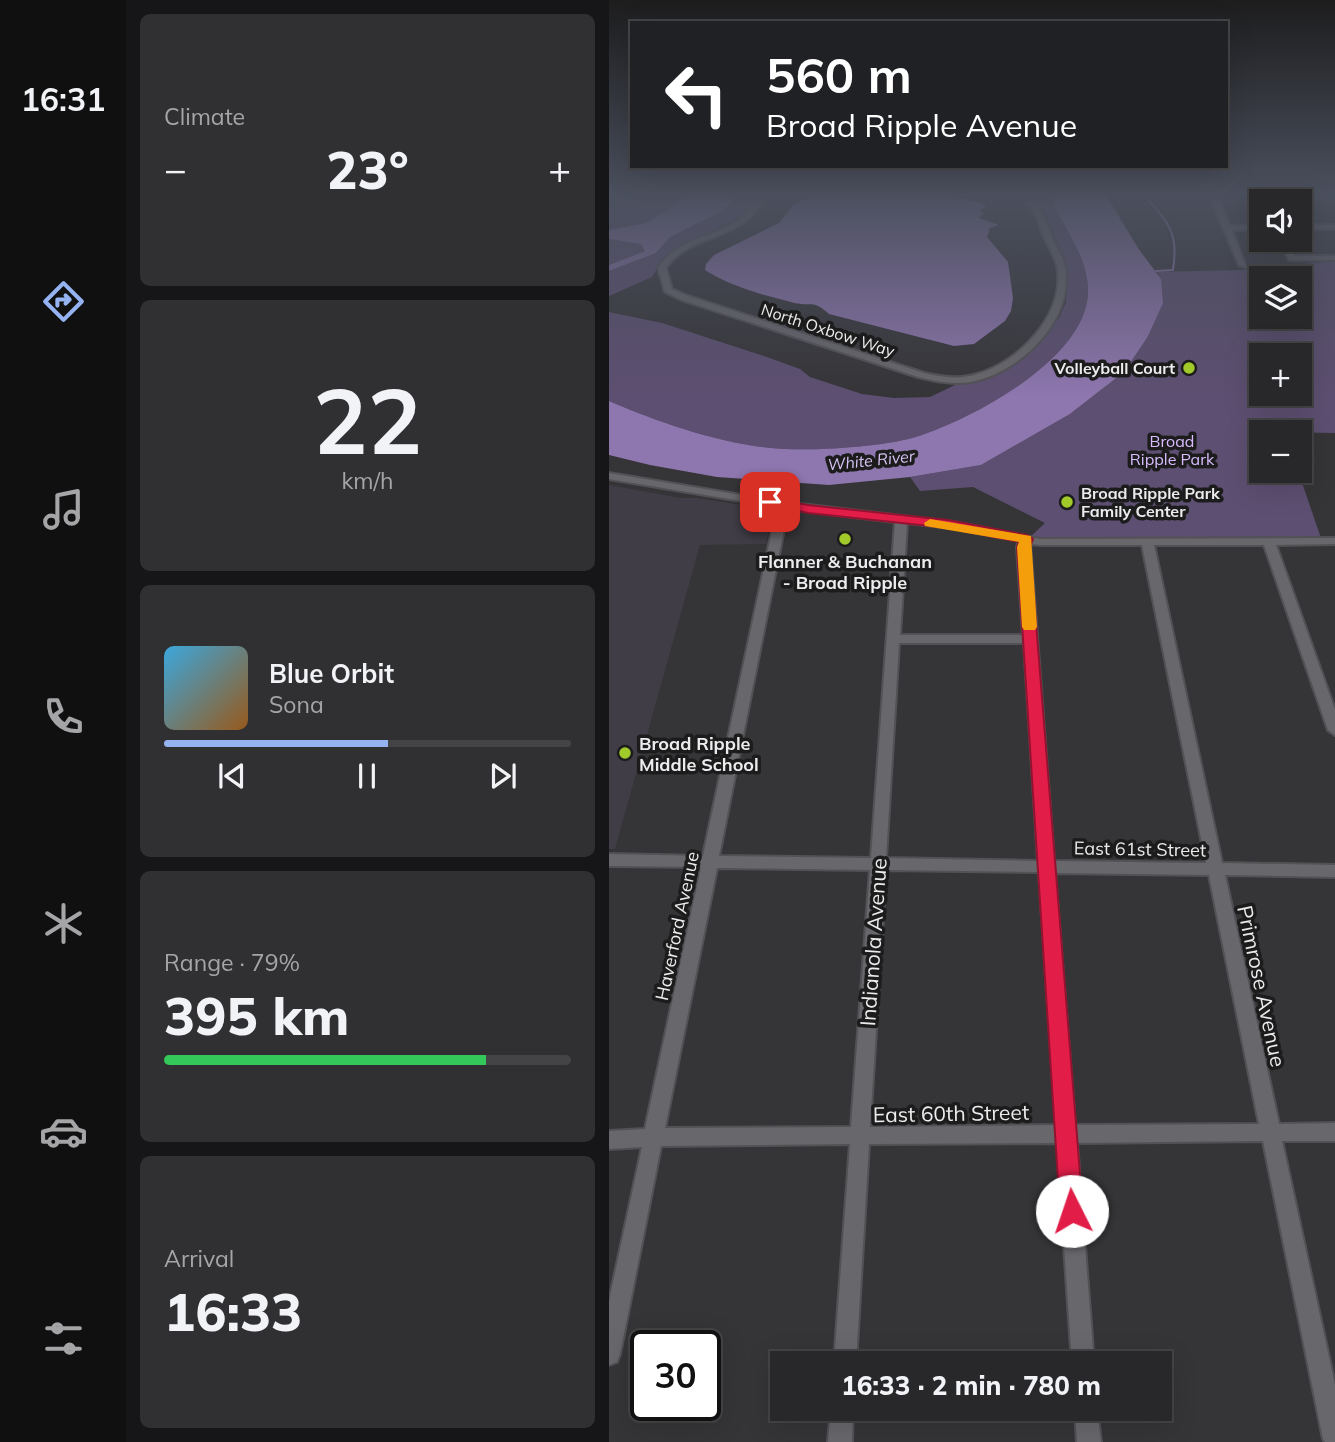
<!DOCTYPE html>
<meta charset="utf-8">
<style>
:root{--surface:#282729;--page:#302f31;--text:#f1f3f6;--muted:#a5a5a8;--line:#444446;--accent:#95b2f1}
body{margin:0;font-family:Mulish,sans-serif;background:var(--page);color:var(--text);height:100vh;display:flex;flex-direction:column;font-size:26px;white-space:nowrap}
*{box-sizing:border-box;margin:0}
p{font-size:23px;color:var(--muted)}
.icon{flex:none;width:38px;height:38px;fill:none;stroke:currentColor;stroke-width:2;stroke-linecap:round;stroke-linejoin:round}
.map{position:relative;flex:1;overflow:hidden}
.details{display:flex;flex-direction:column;gap:14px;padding:14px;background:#161517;width:483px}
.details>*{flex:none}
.guide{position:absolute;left:21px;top:21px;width:598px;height:147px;border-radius:0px;box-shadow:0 7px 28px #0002,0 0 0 2px var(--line);background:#202124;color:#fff;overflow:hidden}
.tools{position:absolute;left:640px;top:189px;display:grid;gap:14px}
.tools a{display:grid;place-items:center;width:63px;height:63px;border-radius:0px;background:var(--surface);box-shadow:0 7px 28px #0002,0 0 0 2px var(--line);font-size:35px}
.speed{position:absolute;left:21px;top:1330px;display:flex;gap:14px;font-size:35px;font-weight:700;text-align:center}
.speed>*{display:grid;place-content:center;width:91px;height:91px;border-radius:50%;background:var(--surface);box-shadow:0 7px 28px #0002,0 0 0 2px var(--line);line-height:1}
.speed .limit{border:4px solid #111;border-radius:10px;background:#fff;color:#111}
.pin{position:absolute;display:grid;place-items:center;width:60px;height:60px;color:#fff;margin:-30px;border-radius:14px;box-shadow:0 4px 10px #0006}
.me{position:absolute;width:77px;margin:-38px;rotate:356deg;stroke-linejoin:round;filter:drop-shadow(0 0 5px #0008)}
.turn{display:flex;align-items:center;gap:24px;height:147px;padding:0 21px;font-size:32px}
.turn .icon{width:91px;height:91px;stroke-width:2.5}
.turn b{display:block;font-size:49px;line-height:60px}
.big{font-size:52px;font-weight:800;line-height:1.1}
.details .tile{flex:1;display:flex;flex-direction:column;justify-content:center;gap:10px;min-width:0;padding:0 24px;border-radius:10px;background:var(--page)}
.details .dial{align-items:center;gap:0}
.dial b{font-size:91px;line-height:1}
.song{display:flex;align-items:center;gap:21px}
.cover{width:84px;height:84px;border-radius:10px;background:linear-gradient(135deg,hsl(200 70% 55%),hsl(30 70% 35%))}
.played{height:7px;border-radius:4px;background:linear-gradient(90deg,var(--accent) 55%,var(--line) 55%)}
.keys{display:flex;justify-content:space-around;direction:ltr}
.heat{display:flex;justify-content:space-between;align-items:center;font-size:38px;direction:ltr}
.charge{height:10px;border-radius:5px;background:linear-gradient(90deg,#34c759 79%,var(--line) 0)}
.trip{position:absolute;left:161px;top:1351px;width:402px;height:70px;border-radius:0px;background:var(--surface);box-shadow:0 7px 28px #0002,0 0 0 2px var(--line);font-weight:800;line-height:70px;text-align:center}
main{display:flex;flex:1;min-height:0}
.menu{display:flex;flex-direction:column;width:126px;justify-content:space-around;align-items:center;background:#101010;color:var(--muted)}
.menu .icon{width:49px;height:49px}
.menu .on{color:var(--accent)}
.menu b{font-size:32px;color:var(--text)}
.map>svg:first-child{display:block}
</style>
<main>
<nav class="menu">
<b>16:31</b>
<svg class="icon on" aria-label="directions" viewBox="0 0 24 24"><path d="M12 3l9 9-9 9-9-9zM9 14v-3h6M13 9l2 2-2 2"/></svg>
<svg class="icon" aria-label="music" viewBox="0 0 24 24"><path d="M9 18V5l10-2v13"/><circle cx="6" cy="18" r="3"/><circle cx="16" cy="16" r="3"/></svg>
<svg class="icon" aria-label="phone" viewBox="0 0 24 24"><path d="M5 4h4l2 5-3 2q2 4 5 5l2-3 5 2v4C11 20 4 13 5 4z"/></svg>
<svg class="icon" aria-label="climate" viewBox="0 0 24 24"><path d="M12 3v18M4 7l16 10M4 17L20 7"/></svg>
<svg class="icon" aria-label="car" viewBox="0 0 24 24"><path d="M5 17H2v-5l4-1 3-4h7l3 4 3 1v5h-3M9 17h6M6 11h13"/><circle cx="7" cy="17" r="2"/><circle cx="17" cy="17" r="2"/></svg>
<svg class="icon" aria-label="filters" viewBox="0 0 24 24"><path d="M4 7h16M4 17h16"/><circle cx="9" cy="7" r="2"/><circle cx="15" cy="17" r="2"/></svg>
</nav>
<section class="details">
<div class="tile"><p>Climate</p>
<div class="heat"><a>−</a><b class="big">23°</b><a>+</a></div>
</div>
<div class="tile dial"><b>22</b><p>km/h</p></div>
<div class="tile">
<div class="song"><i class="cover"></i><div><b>Blue Orbit</b><p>Sona</p></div></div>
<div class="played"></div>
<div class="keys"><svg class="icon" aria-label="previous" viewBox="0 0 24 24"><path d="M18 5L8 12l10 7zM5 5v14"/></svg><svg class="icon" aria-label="pause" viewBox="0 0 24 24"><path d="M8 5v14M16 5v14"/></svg><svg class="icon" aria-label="next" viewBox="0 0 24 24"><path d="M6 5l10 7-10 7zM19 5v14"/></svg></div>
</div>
<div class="tile"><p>Range · 79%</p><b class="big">395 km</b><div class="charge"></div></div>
<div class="tile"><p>Arrival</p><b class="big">16:33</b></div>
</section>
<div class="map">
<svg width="726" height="1442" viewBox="0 0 726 1442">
<rect width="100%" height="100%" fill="#353437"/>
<path fill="#403d46" d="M0 485 71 498H88L164 510 157 544 91 545 6 849H0Z"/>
<path fill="#5d4f71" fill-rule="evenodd" d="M38 195H81L37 223 0 230V206Z
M129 195H148L134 216 73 246 50 265 43 277 0 296V271L47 253 61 237 127 200Z
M423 195H440C453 225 480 258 479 292 478 358 365 418 310 436 278 447 196 452 162 448 109 443 49 422 0 401V312L53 323 158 357 191 369 201 377 253 394 285 398 321 397 348 384 388 374 425 347 450 318 457 302 458 266 432 205Z
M0 239 32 244 36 251 0 265Z
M726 261V433L653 432V471H689L713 541H417L436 523 364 487 311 491 301 477 372 465 461 414 515 372 538 338 552 279 548 272 630 270ZM653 278H691V317H653ZM653 355H691V394H653Z"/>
<path fill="#8e76ae" d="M81 195H129L115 210 61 237 47 253 0 271V265L36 251 32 244 0 239V230L37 223Z
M204 195C234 195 362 188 377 207L371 210 374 214 370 218 390 225 381 228 378 237 399 262 404 298 402 311 396 321 365 344 345 346 220 314C203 298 203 308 182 302 153 295 121 286 96 270L97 264 105 255 170 223 185 204Z
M440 195H497L529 248 552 279 554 303 538 338 515 372 461 414 372 465 301 477 220 485 108 477 41 465 0 455V401C49 422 109 443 162 448 196 452 278 447 310 436 365 418 478 358 479 292 480 258 453 225 440 195Z"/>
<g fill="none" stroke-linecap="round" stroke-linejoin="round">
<path stroke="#8e76ae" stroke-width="2" d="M535 195C559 223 570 231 564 270L547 271"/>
<g stroke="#535155" stroke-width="4">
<path id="minor" d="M25 195H36L0 205V201Z
M600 195H608L621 226 653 225V229L623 230 637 267 630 265Z
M149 196 157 195C150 205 147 214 137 221 112 240 76 240 57 268L63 289 79 296 315 373C332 377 351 380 368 374 410 362 453 317 449 272 448 259 440 248 435 237 429 221 425 207 412 195H420C433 206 436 221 443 237 448 248 456 259 457 272 462 323 410 373 362 382 344 385 326 381 309 377L73 300 56 292 49 268C72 234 110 239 137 214 143 209 145 202 149 196Z
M652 196H726V200H649Z
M691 225H726V229H691Z
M670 240H678L686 256H726V260H680Z
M0 473 174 502 344 522 431 539 726 538V544L667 545 726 710V735L719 730 655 545H545L613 863 726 865V877L616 875 670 1124 726 1123V1141H673L726 1385V1442H716L714 1439 654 1141 468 1143 485 1363H463L448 1143 260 1144 247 1363H225L241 1144 52 1146 11 1354 8 1362 0 1365V1301L33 1147 0 1149V1131L36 1129 92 867 0 866V854L94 856 168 507 0 479ZM179 509 286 522 262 858 110 856ZM298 523 344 528 410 541 408 547 414 635H291ZM421 544 431 545H533L597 863 445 861ZM290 643H415L429 861 277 858ZM108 868 261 870 242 1127 56 1128ZM277 870 430 872 447 1125 261 1127ZM446 873 600 875 650 1124 466 1125Z
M222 1409H244L243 1442H219Z
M466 1409H488L492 1442H468Z"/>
</g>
<use href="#minor" fill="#68676b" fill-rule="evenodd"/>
</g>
<linearGradient id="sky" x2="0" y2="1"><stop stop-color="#1d1d1e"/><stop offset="0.49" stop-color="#4b505e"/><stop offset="1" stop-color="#4b505e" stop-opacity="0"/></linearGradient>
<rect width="726" height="397" fill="url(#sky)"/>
<path fill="#e11d48" stroke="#92132f" stroke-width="2" d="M161 498 199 505 339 520 418 535 424 539 421 547 474 1211 471 1219 463 1222 455 1219 451 1211 408 547 410 542 339 528 199 513 157 504V499Z"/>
<path fill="#f59e0b" d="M321 519 422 536 428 627 426 630H415L413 627 408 547 410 542 316 526 315 523Z"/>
<g fill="#a1c92a" stroke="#1c1c1d" stroke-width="2.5">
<circle cx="580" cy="368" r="7"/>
<circle cx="458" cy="502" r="7"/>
<circle cx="236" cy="539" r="7"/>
<circle cx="16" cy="753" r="7"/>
</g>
<g text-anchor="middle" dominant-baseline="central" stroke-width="7" stroke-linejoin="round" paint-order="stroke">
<g font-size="16" fill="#ecebed" stroke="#1c1c1d">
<text transform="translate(219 330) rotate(18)">North Oxbow Way</text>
</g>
<g font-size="16" font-weight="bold" fill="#ecebed" stroke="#1c1c1d" text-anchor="end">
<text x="566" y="368">Volleyball Court</text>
<text x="472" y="493" text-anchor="start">Broad Ripple Park<tspan x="472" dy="18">Family Center</tspan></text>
</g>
<g font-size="16" fill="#d9bdff" stroke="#1c1c1d">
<text x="563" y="441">Broad<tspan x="563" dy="18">Ripple Park</tspan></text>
</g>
<g font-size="16" font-style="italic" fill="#d6c2f3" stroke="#1c1c1d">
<text transform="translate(262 460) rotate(-6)">White River</text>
</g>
<g font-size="18" font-weight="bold" fill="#ecebed" stroke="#1c1c1d">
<text x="236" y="561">Flanner &amp; Buchanan<tspan x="236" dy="21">- Broad Ripple</tspan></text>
<text x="30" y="743" text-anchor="start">Broad Ripple<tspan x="30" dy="21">Middle School</tspan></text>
</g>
<g font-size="18" fill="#ecebed" stroke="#1c1c1d">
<text transform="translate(531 849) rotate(1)">East 61st Street</text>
<text transform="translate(68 926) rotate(-78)">Haverford Avenue</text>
</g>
<g font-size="21" fill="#ecebed" stroke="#1c1c1d">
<text transform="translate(264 942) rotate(-86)">Indianola Avenue</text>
<text transform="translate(653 986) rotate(78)">Primrose Avenue</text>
<text transform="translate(342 1113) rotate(-1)">East 60th Street</text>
</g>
</g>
</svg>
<div class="tools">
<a><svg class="icon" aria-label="sound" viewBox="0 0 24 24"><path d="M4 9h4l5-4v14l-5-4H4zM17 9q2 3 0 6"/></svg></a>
<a><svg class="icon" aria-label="layers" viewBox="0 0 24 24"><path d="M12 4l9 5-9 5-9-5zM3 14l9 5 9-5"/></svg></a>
<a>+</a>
<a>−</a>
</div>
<div class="speed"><div class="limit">30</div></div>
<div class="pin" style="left:161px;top:502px;background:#d93025"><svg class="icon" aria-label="arrive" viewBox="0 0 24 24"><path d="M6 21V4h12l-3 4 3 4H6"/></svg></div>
<svg class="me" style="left:463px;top:1211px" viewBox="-20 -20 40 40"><circle r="19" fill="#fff"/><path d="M0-13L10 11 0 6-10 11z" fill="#e11d48"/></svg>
<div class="trip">16:33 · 2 min · 780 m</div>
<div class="guide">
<div class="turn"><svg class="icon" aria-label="left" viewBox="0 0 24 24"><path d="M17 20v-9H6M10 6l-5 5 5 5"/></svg><div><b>560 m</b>Broad Ripple Avenue</div></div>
</div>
</div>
</main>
